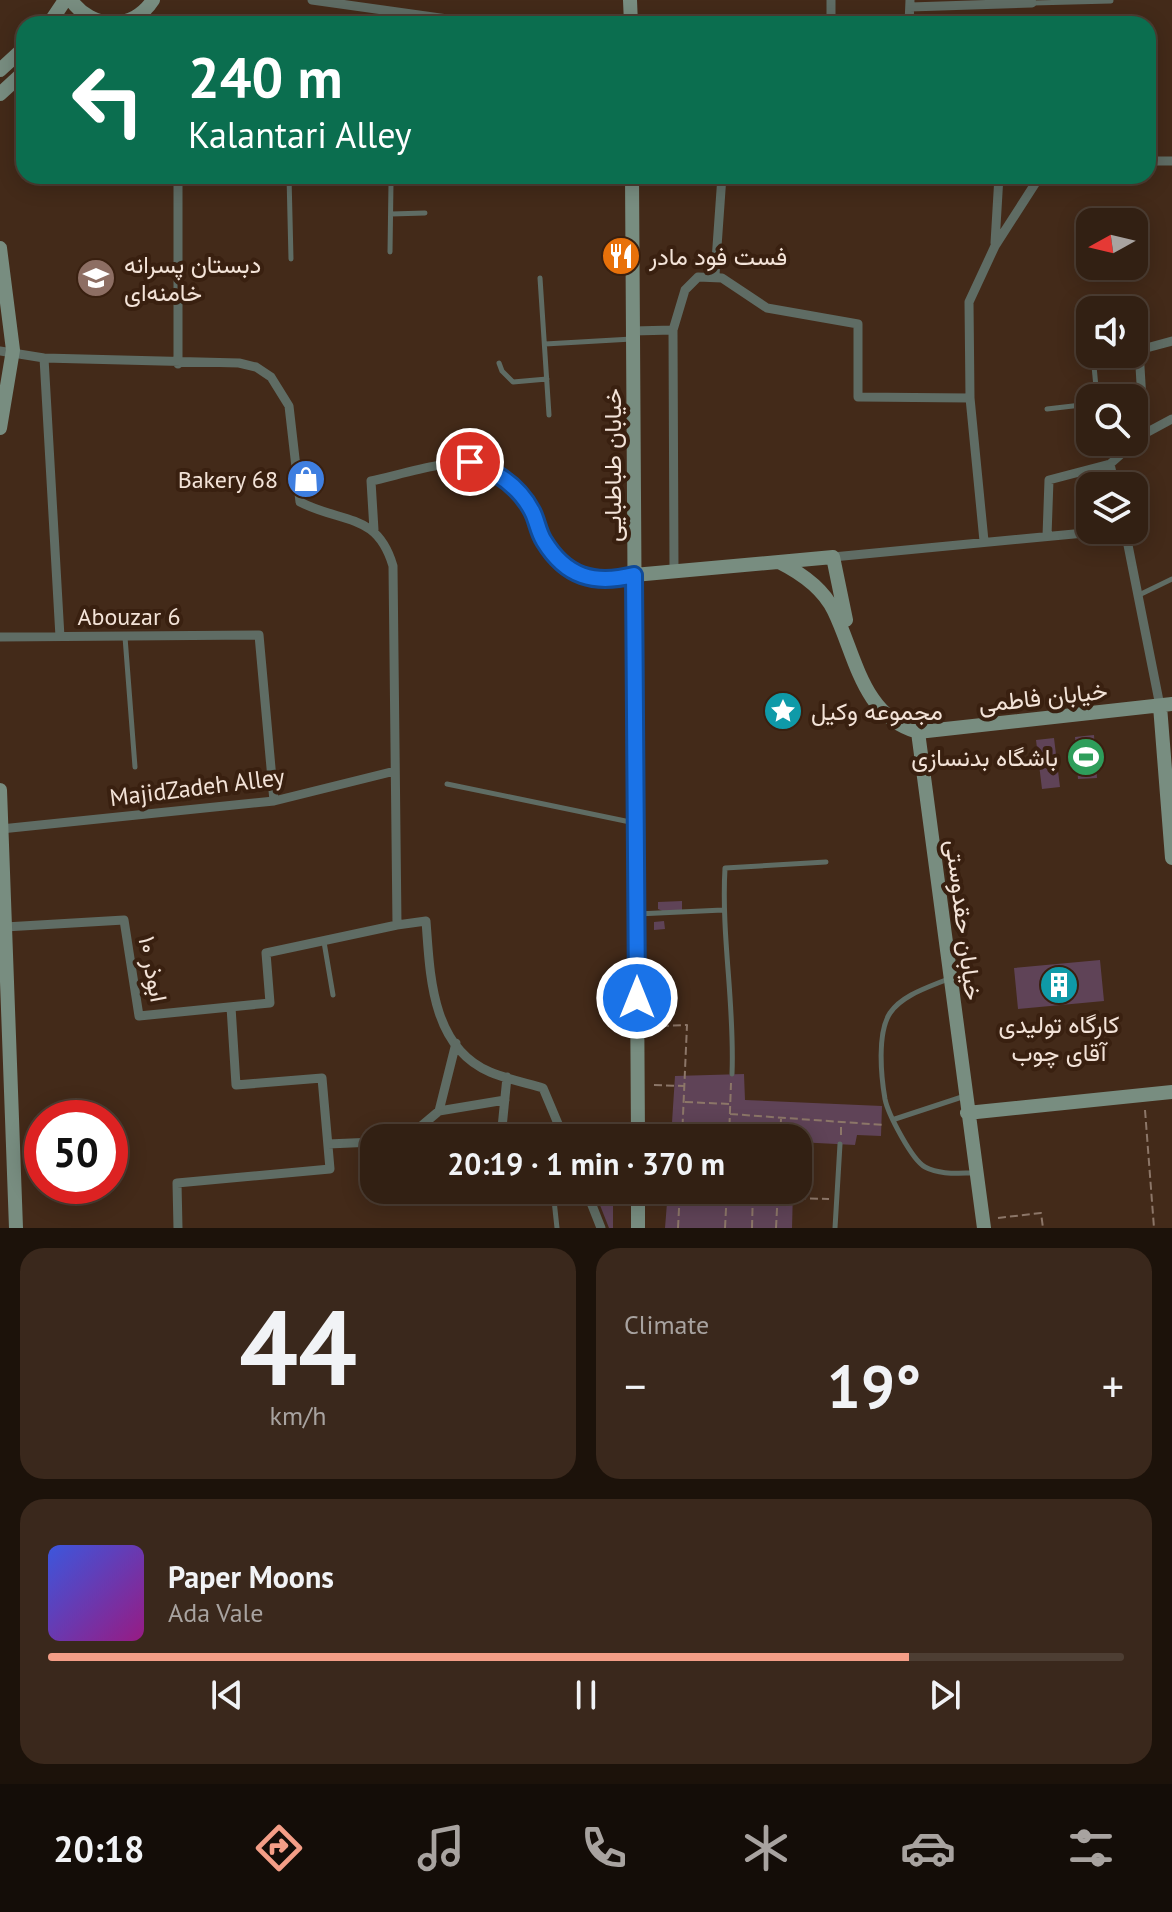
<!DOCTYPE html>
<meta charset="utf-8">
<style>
:root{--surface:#322013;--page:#3a281c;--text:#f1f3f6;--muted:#a8a3a0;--line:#4d3e33;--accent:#f49e87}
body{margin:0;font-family:"PT Sans",Vazirmatn,sans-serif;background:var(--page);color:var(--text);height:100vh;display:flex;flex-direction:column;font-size:30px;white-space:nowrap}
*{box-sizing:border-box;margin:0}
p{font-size:26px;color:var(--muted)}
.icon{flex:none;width:44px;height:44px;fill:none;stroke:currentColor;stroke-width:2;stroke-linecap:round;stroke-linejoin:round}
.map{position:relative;height:1228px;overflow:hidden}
.side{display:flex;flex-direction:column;gap:20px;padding:20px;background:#1c120a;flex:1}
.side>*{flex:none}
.guide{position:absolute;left:16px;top:16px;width:1140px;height:168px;border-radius:24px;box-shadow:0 4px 20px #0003,0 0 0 2px var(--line);background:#0b6e4f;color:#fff;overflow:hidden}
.needle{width:52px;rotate:262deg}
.fabs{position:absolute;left:1076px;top:208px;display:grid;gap:16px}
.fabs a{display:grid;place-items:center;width:72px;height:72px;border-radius:16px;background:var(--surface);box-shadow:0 4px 20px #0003,0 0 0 2px var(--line);font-size:40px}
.speed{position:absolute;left:24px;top:1100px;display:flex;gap:16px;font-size:40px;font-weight:700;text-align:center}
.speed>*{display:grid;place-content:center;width:104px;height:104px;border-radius:50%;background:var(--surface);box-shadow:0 4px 20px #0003,0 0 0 2px var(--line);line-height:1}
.speed .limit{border:12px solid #d22;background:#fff;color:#111}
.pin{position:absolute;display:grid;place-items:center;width:68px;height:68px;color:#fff;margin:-34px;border:4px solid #fff;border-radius:50%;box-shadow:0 2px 8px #0007}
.me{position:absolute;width:88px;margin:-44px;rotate:0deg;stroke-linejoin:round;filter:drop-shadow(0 0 6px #0008)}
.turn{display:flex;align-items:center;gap:28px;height:168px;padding:0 40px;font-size:36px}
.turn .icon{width:104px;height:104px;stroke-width:2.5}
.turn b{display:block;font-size:56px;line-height:68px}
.big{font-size:60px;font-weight:800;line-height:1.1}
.side .card{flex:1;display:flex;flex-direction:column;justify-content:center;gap:12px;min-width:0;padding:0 28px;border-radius:24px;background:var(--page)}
.side .dial{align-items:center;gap:0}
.dial b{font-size:104px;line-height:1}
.song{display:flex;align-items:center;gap:24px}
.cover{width:96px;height:96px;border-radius:12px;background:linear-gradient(135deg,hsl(230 70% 55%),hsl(310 70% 35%))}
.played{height:8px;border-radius:4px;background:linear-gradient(90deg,var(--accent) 80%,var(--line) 80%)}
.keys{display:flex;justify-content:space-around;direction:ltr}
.heat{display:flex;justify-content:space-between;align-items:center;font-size:44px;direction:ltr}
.side .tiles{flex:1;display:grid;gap:20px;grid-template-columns:1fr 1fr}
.card:last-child{grid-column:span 2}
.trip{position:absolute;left:360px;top:1124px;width:452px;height:80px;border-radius:24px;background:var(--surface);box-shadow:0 4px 20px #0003,0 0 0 2px var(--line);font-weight:800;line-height:80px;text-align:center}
.tabs{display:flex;height:128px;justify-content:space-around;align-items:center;background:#140d08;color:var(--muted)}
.tabs .icon{width:56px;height:56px}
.tabs .on{color:var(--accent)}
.tabs b{font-size:36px;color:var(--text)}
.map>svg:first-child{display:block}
</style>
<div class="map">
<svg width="1172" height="1228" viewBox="0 0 1172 1228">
<rect width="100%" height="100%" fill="#432a19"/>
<path fill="#5f4357" d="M1094 735 1097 778 1078 779 1075 737Z
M1054 738 1060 787 1042 789 1036 740Z
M682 901V911L665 912 658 909V902Z
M664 921 665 929 654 930V922Z
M1100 960 1104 1001 1018 1009 1014 968Z
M744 1074 745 1100 882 1106 881 1136 857 1135 855 1145 798 1142V1138H671L675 1076Z
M594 1190H613V1228H609Z
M668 1190H793L792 1228H665Z"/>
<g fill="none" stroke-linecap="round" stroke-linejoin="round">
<path stroke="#8c7668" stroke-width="2" stroke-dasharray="8 4" stroke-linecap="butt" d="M653 996H657L659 1026 687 1025 682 1138
M654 1085 684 1086
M685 1102 730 1104
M1145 1110 1154 1228
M730 1114 884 1125
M841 1135V1122
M729 1138 731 1083
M755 1138 756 1133
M780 1138 781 1119
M726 1196 829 1199
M998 1218 1041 1213 1043 1228
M678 1228 680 1190
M725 1228 727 1190
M752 1228 753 1190
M776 1228 778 1190"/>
<path stroke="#5f6c64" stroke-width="5" d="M1033 3 1111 1
M289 176 291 259
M376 176 377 182 391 183 390 252
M391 214 425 213
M540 278 549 415
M545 344 632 339
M499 363 502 371 513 382 547 379
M1097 398 1093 355 1098 354
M1047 409 1090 404
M1139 595 1172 579
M125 637 135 767
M447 784 635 823
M637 914 723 910
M324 942 333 995
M948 979C929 987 902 995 890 1013 877 1033 881 1076 885 1099 888 1114 912 1160 925 1167 940 1175 958 1173 974 1173
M732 1074C735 1005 721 937 725 868L826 862
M895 1119 965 1096
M554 1200 557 1228
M835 1228 840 1144"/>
<path stroke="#5f6c64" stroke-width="9" d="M312 0 483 24
M910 7 1032 3 1031 0
M143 12 155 24
M831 24V0
M909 24 910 0
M1148 161H1172
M178 176V364
M995 243 999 176
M715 275 722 176
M633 331 673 330
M0 351 44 358 239 363 256 367 271 377 289 406 300 502C343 524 377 512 393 566L397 925 426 921C430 974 431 1047 490 1072 507 1079 526 1083 543 1088L564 1138
M44 358 60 637
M1144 434 1139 350 1172 341
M1110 464 1115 486
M374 530 371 481C396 476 451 458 474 464 555 483 528 603 634 575
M1125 530 1160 706
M1047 536 1049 480 1110 464 1144 434 1172 419
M984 541 970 398 969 302 995 246 1040 176
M833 557 1116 530
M674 570 673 330 685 290 698 277 722 278 767 308 858 324V397L970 398
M0 637 259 635 274 801
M1 829 274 801 395 771
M5 927 124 920 139 1016 270 1003 266 953 397 925
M439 1111 456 1043
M407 1138 439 1111 505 1100
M501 1138 507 1077
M328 1144 374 1142
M586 1190 601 1228
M178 1228 177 1183 330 1169 322 1078 236 1085 231 1007"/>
<path stroke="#788d80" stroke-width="14" d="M71 0C92 30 133 31 153 0
M630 0 631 24
M49 24 65 0
M0 70 24 48
M0 94 24 72
M632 176 638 1138
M0 248 13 350 0 428
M779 562C801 573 823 588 834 611 856 656 862 716 918 732L1172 704
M634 575 833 557 846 620
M1160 706 1172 858
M918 732 984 1228
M0 790 16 1228
M967 1113 1172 1092
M638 1190V1228"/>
</g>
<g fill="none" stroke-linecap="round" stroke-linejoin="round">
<g stroke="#114b97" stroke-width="20">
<path id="route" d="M470 462C496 471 519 486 532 511 537 520 538 532 544 541 566 577 594 585 634 575L637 998"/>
</g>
<use href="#route" stroke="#1a73e8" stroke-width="14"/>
</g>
<defs>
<g id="restaurant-disc" transform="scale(2)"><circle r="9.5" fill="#e8710a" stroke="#392010"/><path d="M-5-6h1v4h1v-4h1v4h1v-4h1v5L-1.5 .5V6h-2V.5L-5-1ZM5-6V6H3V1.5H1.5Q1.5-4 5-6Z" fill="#fff"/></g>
<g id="school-disc" transform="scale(2)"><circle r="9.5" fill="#8d6e63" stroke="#392010"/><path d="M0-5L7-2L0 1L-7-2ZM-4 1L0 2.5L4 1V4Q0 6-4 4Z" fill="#fff"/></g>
<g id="shop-disc" transform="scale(2)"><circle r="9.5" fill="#3f7fe0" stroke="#392010"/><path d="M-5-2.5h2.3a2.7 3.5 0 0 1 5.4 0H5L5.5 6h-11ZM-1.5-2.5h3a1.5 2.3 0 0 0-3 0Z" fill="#fff"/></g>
<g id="sight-disc" transform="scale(2)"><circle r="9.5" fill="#0f9aa8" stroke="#392010"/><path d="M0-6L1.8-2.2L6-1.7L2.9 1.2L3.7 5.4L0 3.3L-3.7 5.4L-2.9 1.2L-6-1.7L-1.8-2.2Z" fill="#fff"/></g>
<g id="stadium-disc" transform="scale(2)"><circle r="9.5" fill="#2e9e5b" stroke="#392010"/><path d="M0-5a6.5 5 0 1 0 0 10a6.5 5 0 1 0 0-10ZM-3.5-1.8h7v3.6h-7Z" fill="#fff"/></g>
<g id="building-disc" transform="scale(2)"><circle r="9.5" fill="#0f9aa8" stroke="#392010"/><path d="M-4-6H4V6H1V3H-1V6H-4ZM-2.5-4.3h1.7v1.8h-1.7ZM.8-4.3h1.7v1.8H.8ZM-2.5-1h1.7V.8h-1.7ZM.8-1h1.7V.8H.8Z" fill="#fff"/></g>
</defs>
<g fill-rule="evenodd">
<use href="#restaurant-disc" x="621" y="256"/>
<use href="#school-disc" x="96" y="278"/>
<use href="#shop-disc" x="306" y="479"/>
<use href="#sight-disc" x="783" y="711"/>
<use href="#stadium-disc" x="1086" y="757"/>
<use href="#building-disc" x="1059" y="985"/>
</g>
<g text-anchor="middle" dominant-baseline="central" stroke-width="8" stroke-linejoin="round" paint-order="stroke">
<g font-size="24" fill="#f3e3d8" stroke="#392010" text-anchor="start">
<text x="649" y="256">فست فود مادر</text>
<text x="124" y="264">دبستان پسرانه<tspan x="124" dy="28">خامنه‌ای</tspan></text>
<text x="278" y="479" text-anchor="end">Bakery 68</text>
<text x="811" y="711">مجموعه وکیل</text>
<text x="1058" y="757" text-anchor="end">باشگاه بدنسازی</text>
<text x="1059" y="1024" text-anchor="middle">کارگاه تولیدی<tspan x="1059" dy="28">آقای چوب</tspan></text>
</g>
<g font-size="24" fill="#f3e3d8" stroke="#392010">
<text transform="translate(612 465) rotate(-90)">خیابان طباطبایی</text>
<text x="129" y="616">Abouzar 6</text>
<text transform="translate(1043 697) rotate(-6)">خیابان فاطمی</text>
<text transform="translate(197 787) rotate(-7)">MajidZadeh Alley</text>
<text transform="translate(964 920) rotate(83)">خیابان حقدوستی</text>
<text transform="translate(153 969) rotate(79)">ابوذر ۱۰</text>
</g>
</g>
</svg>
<div class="fabs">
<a><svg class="needle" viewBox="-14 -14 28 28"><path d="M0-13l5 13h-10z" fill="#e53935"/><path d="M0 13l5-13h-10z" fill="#a8a3a0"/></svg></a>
<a><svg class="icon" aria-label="sound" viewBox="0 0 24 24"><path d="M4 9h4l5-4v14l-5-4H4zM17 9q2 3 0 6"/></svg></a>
<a><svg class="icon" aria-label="search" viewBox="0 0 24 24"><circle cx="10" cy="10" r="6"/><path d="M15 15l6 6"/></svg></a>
<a><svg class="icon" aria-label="layers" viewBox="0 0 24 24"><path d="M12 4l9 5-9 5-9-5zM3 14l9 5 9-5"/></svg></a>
</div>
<div class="speed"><div class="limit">50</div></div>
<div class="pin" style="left:470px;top:462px;background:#d93025"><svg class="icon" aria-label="arrive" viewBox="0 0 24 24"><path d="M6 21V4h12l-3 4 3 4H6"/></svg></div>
<svg class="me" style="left:637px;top:998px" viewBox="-20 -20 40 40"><circle r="17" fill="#1a73e8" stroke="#fff" stroke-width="3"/><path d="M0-11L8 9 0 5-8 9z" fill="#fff"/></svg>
<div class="trip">20:19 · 1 min · 370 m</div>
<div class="guide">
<div class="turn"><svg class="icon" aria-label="left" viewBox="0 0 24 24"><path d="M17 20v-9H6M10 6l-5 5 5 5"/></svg><div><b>240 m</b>Kalantari Alley</div></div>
</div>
</div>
<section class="side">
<div class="tiles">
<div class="card dial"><b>44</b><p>km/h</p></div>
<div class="card"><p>Climate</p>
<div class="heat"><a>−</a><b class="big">19°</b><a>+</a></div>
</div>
<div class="card">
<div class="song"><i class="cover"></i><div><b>Paper Moons</b><p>Ada Vale</p></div></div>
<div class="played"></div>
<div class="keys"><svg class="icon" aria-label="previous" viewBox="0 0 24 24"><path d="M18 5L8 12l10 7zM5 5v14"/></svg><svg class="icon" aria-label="pause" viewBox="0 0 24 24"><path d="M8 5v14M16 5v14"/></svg><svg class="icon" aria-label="next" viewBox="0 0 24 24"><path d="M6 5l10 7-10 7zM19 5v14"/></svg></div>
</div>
</div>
</section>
<nav class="tabs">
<b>20:18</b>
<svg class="icon on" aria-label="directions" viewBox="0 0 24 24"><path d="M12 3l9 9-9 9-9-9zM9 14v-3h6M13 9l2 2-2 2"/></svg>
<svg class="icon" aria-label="music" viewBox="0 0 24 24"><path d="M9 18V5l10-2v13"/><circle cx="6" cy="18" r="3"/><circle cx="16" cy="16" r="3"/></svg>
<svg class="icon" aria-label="phone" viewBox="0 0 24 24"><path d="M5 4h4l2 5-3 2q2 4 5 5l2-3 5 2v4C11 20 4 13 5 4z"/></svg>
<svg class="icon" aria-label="climate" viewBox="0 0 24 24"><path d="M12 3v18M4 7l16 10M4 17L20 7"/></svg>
<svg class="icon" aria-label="car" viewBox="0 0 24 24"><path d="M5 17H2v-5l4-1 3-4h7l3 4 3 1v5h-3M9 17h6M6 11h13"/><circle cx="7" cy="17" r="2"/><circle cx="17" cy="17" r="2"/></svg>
<svg class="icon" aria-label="filters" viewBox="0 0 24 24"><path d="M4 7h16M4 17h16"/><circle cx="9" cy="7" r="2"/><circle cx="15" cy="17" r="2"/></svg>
</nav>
